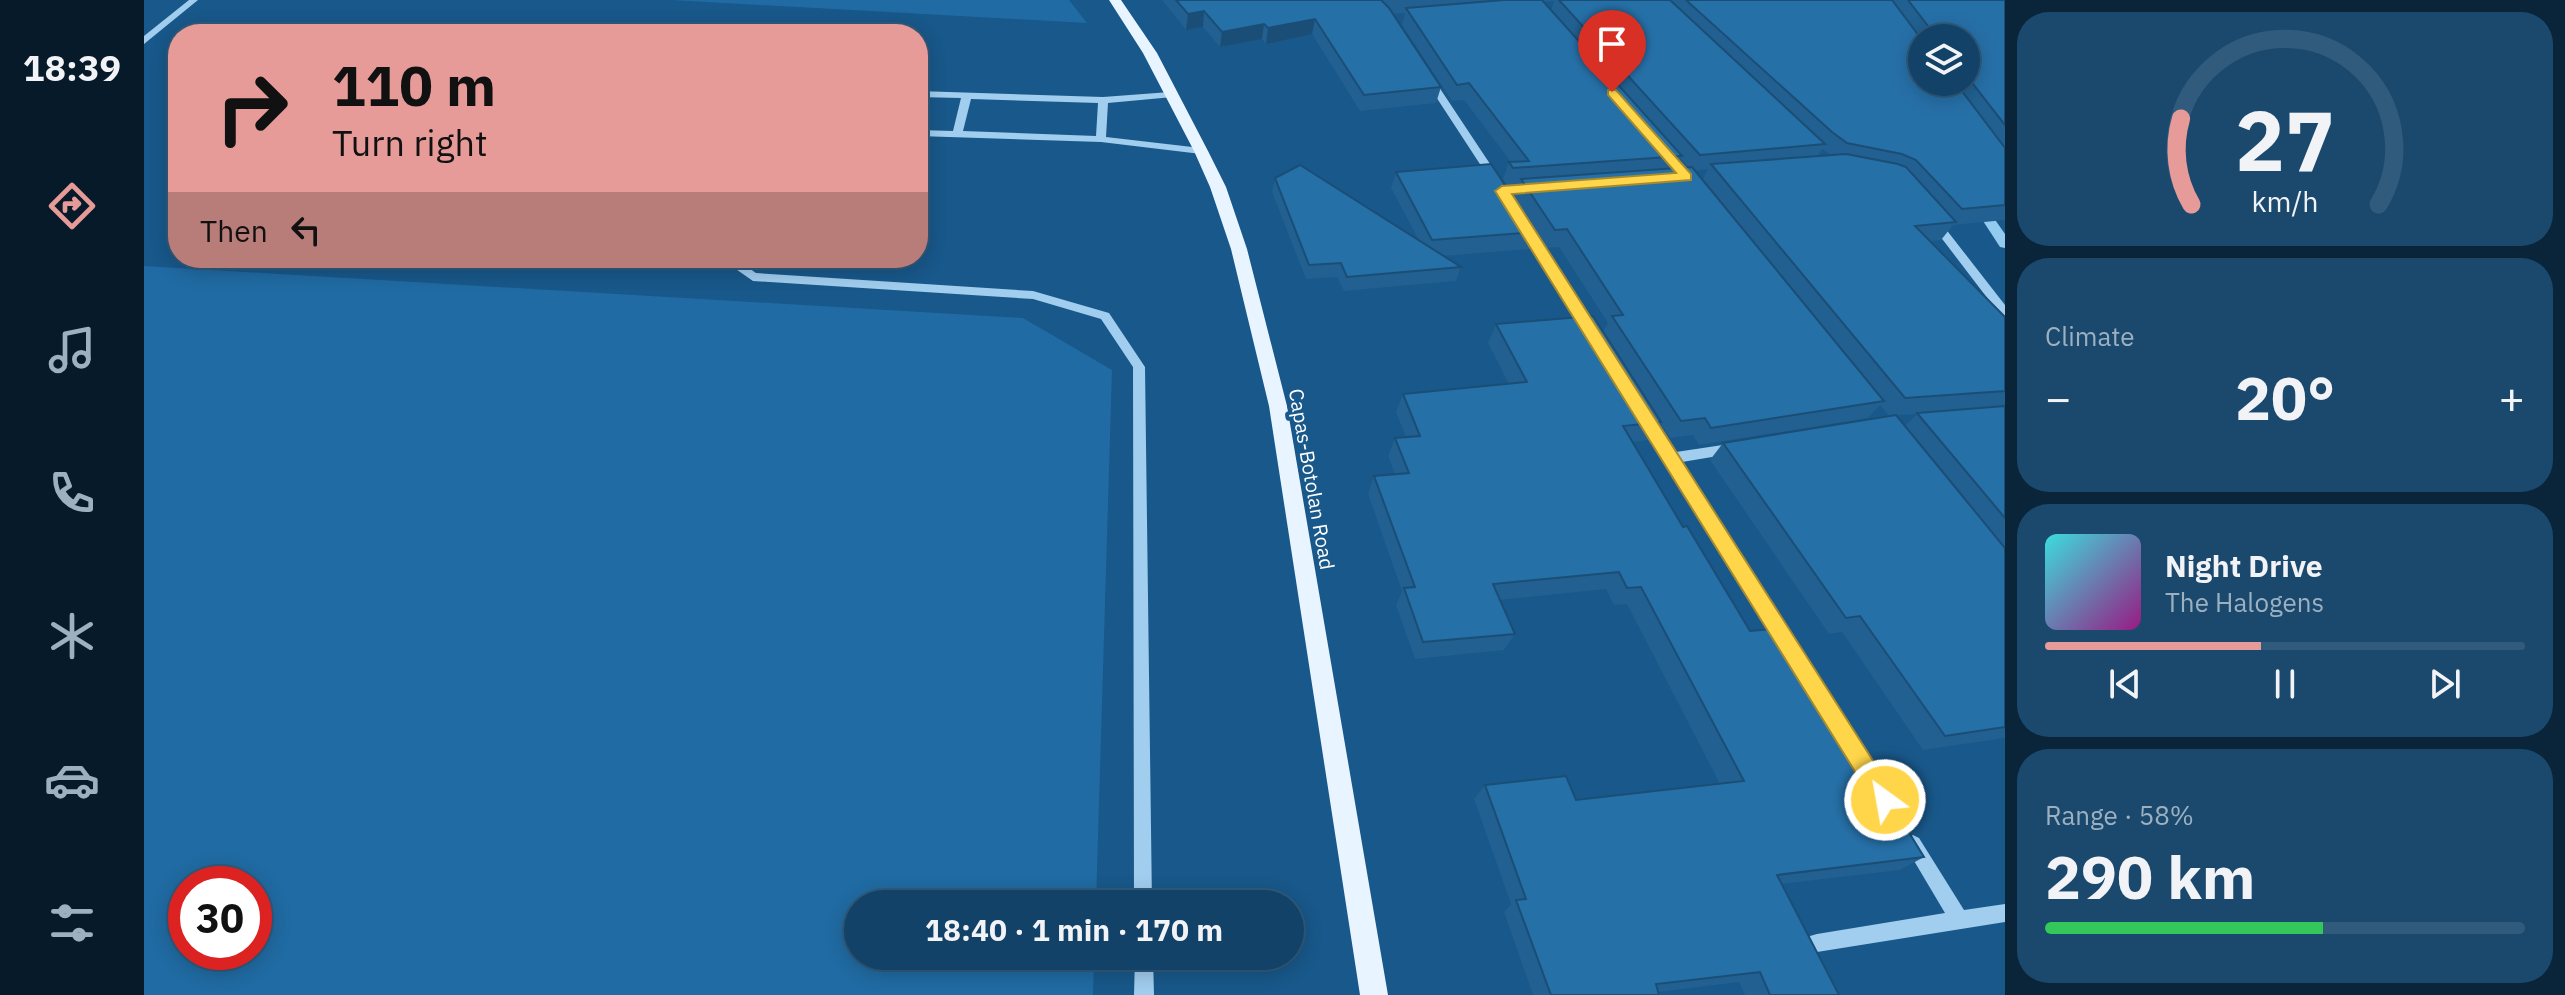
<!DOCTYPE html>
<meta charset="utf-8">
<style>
:root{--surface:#124268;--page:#1b496e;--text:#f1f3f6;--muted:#9cb0c0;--line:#315b7c;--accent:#e69b98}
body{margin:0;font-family:"IBM Plex Sans",sans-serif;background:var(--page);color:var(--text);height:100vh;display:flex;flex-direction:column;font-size:30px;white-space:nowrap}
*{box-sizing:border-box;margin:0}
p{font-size:26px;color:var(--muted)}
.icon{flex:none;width:44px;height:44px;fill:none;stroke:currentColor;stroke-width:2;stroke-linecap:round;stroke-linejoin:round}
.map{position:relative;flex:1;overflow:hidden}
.panel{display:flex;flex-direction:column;gap:12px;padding:12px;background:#0a2439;width:560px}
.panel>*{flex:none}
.guide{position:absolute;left:24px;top:24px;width:760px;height:244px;border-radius:32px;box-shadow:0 4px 20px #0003,0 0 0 2px var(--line);background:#e69b98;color:#111;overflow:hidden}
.fabs{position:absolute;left:1764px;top:24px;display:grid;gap:16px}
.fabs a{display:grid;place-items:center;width:72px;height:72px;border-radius:50%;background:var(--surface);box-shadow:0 4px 20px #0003,0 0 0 2px var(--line);font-size:40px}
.speed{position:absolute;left:24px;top:866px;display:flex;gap:16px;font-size:40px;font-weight:700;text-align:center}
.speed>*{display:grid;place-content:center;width:104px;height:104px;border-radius:50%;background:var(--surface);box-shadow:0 4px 20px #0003,0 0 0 2px var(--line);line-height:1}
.speed .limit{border:12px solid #d22;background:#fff;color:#111}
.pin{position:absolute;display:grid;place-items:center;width:68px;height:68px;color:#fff;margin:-82px -34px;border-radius:50% 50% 50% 0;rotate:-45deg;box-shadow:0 0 8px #0007}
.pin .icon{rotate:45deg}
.me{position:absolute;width:88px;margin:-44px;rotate:328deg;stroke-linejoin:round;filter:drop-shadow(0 0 6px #0008)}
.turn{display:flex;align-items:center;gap:28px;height:168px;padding:0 32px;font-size:36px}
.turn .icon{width:104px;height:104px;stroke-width:2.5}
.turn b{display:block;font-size:56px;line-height:68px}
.then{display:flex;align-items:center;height:76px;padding:0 32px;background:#0003;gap:16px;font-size:30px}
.big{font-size:60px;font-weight:700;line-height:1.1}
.panel .tile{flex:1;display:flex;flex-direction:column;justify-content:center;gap:12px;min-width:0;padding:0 28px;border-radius:32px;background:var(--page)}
.panel .dial{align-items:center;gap:0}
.dial svg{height:208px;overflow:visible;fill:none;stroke:var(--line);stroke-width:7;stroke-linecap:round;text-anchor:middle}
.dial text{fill:var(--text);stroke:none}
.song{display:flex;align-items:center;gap:24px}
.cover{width:96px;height:96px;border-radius:12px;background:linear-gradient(135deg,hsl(180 70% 55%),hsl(310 70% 35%))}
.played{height:8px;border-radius:4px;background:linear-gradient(90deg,var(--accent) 45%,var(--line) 45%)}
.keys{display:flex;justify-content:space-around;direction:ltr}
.heat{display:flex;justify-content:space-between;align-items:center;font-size:44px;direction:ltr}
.charge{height:12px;border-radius:6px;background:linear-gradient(90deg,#34c759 58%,var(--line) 0)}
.trip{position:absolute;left:700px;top:890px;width:460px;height:80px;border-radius:40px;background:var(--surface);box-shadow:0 4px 20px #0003,0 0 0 2px var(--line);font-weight:700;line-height:80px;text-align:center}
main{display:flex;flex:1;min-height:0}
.menu{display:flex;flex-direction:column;width:144px;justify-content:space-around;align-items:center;background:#071a2a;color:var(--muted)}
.menu .icon{width:56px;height:56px}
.menu .current{color:var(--accent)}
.menu b{font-size:36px;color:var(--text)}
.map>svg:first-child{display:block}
</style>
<main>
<nav class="menu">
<b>18:39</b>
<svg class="icon current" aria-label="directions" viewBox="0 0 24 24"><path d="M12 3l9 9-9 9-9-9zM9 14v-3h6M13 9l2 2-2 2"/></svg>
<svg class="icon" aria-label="music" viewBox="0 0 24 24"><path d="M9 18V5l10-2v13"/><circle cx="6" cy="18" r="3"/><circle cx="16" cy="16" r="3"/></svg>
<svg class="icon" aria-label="phone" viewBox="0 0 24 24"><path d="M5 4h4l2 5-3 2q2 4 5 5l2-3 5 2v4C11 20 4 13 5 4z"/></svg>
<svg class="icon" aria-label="climate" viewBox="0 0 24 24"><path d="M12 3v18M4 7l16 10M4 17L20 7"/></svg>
<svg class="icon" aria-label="car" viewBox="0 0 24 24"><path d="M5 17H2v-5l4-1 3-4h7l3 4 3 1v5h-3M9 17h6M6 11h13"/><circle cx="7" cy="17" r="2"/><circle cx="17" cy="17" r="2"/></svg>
<svg class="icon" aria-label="filters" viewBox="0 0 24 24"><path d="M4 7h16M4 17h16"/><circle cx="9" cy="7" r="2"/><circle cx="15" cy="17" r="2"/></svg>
</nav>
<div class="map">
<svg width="1861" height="995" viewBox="0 0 1861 995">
<rect width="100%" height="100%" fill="#18588a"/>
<path fill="#206ba3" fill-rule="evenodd" d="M527 0H925L943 23Z
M0 266 879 318 968 370 952 904H714V956H950L949 995H0ZM42 884H110V952H42Z"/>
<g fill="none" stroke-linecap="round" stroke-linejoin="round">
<path fill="#93caf0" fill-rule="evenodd" d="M1834 200 1838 201 1861 234V248L1856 247 1828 204Z"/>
<path fill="#a1cdee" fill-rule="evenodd" d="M45 0H54L0 44V36Z
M1283 78H1289L1356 179 1355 181H1347L1281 80Z
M774 91 959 97 1026 92 1029 93V97L964 103 962 137 1057 148 1062 151 1057 154 957 142 774 136V130L809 131 817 98 774 97ZM827 99 954 103 952 136 819 131Z
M1790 218 1794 219 1861 305V317L1857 316 1786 223V219Z
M1380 221 1384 222 1452 328 1454 331 1452 334H1444L1374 224Z
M576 258H590L612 273 889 291 965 313 1001 367 1008 904H990L989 367 957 319 889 299 609 281Z
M1502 411 1507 413 1532 452 1592 443 1597 444 1599 448 1592 453 1538 462 1730 766 1732 772 1730 778 1724 780 1718 778 1497 419 1495 416Z
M1769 835 1775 838 1820 910 1861 904V922L1673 952 1666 950 1664 943 1666 936 1673 934 1801 913 1760 844 1763 838Z
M991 956H1009L1010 995H990Z"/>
<path fill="#e8f4ff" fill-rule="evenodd" d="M965 0H977L1013 53 1064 151 1082 187 1103 249 1143 406 1244 995H1216L1125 406 1087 249 1066 187 1050 151 999 53Z"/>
</g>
<path fill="#216090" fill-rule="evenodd" d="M1018 0H1861V220L1809 225 1797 240 1786 241 1861 317V738L1779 750 1698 632 1685 634 1566 460 1579 443 1745 416 1736 405 1724 418 1555 445 1549 435 1526 438 1516 423 1505 440 1488 442 1539 527 1606 631 1707 759 1780 857 1756 870 1637 884 1695 995H1601L1595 982 1514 992 1515 995H1389L1360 912 1367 904 1330 799 1341 785 1432 800 1576 784 1483 604 1470 605 1462 589 1356 600 1371 634 1360 650 1271 659 1252 605 1258 591 1224 494 1230 476 1251 474 1244 456 1251 438 1262 437 1252 412 1259 394 1365 384 1344 343 1352 324 1459 331 1464 323 1415 247 1403 248 1370 197 1375 184 1363 185 1359 179 1365 162H1367L1320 100 1308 101 1258 25 1261 13 1250 14 1248 12 1297 87 1292 103 1216 111 1168 34 1122 44 1118 39 1076 47 1059 27 1042 30ZM1410 1 1407 10 1400 2ZM1778 38H1822V82H1778ZM1678 149 1687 155 1674 156ZM1536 158 1544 167 1531 168ZM1564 169 1559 179 1551 171ZM1773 414 1761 426 1752 415H1756Z
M1252 172 1392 232 1385 249 1299 256 1317 267 1312 281 1200 291 1193 277 1162 279 1128 192 1131 178 1274 239 1247 188Z"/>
<path fill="#1b4e76" d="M1060 11 1059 27 1042 30 1044 14Z
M1171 19 1168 34 1122 44 1124 28Z
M1120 24 1118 39 1076 47 1078 32Z"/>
<path fill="#2670a8" stroke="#1b4e76" stroke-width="2" d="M1032 0H1237L1245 8 1297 87 1220 95 1171 19 1124 28 1120 24 1078 32 1060 11 1044 14Z
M1360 0H1398L1538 156 1369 168 1365 162 1385 161 1325 83 1313 85 1262 8Z
M1415 0H1526L1681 144 1556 155Z
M1542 0H1748L1778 40V82H1811L1861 148V205L1818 209 1772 160 1758 154 1703 143 1688 132Z
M1764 0H1861V125L1822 75V38H1791V35Z
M1702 154 1754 164 1762 167 1812 222 1771 226 1861 317V391L1761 398 1567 164Z
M1347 164 1392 232 1288 240 1252 172Z
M1156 165 1317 267 1203 277 1197 263 1165 265 1131 178Z
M1548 167 1740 401 1567 428 1561 418 1537 421 1468 316 1479 315 1423 229 1411 230 1377 179Z
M1449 316 1517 422 1479 426 1539 527 1543 526 1606 631 1629 629 1707 759 1719 758 1780 857 1633 875 1695 995H1626L1616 972 1512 984 1515 995H1407L1372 900 1382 899 1341 785 1422 776 1432 800 1600 781 1497 587 1483 588 1475 572 1349 584 1371 634 1279 642 1260 588 1271 587 1230 476 1265 473 1251 438 1276 436 1259 394 1383 382 1352 324Z
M1861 406V518L1773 413Z
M1752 415 1861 548V727L1801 736 1716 616 1702 618 1579 443Z"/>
<path fill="#ffd54a" stroke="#a68a30" stroke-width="2" d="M1464 90H1472L1547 174V180L1368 194 1749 792 1752 800 1749 807 1741 811 1733 807 1351 191 1358 186 1532 173 1464 95Z"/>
<g text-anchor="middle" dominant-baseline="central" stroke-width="8" stroke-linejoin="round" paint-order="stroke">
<g font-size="20" fill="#fff" stroke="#18588a">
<text transform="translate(1168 479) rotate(80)">Capas-Botolan Road</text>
</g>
</g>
</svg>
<div class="fabs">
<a><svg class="icon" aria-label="layers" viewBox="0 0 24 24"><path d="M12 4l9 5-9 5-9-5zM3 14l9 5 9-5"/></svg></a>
</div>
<div class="speed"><div class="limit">30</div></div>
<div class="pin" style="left:1468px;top:92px;background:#d93025"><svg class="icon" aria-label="arrive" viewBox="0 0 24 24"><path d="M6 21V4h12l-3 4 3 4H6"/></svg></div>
<svg class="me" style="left:1741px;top:800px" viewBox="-20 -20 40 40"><circle r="17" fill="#ffd54a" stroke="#fff" stroke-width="3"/><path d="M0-11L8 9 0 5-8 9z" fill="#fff"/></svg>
<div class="trip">18:40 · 1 min · 170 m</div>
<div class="guide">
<div class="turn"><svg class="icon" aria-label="right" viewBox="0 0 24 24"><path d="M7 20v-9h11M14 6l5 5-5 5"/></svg><div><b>110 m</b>Turn right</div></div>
<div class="then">Then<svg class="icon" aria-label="left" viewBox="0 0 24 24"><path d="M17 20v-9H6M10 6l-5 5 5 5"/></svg></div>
</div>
</div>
<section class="panel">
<div class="tile dial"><svg viewBox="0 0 100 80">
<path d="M14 69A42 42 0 1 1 86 69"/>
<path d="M14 69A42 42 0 0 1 10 36" stroke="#e69b98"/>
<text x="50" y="56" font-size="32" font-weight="700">27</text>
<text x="50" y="72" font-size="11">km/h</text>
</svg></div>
<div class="tile"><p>Climate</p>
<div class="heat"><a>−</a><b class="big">20°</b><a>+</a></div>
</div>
<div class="tile">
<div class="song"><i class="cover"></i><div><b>Night Drive</b><p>The Halogens</p></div></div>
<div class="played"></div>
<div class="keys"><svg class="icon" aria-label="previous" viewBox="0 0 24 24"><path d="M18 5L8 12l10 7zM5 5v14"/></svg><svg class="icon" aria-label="pause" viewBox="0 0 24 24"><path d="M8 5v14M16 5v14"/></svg><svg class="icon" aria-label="next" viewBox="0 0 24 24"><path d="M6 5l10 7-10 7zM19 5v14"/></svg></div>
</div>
<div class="tile"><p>Range · 58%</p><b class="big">290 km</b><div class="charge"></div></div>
</section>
</main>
